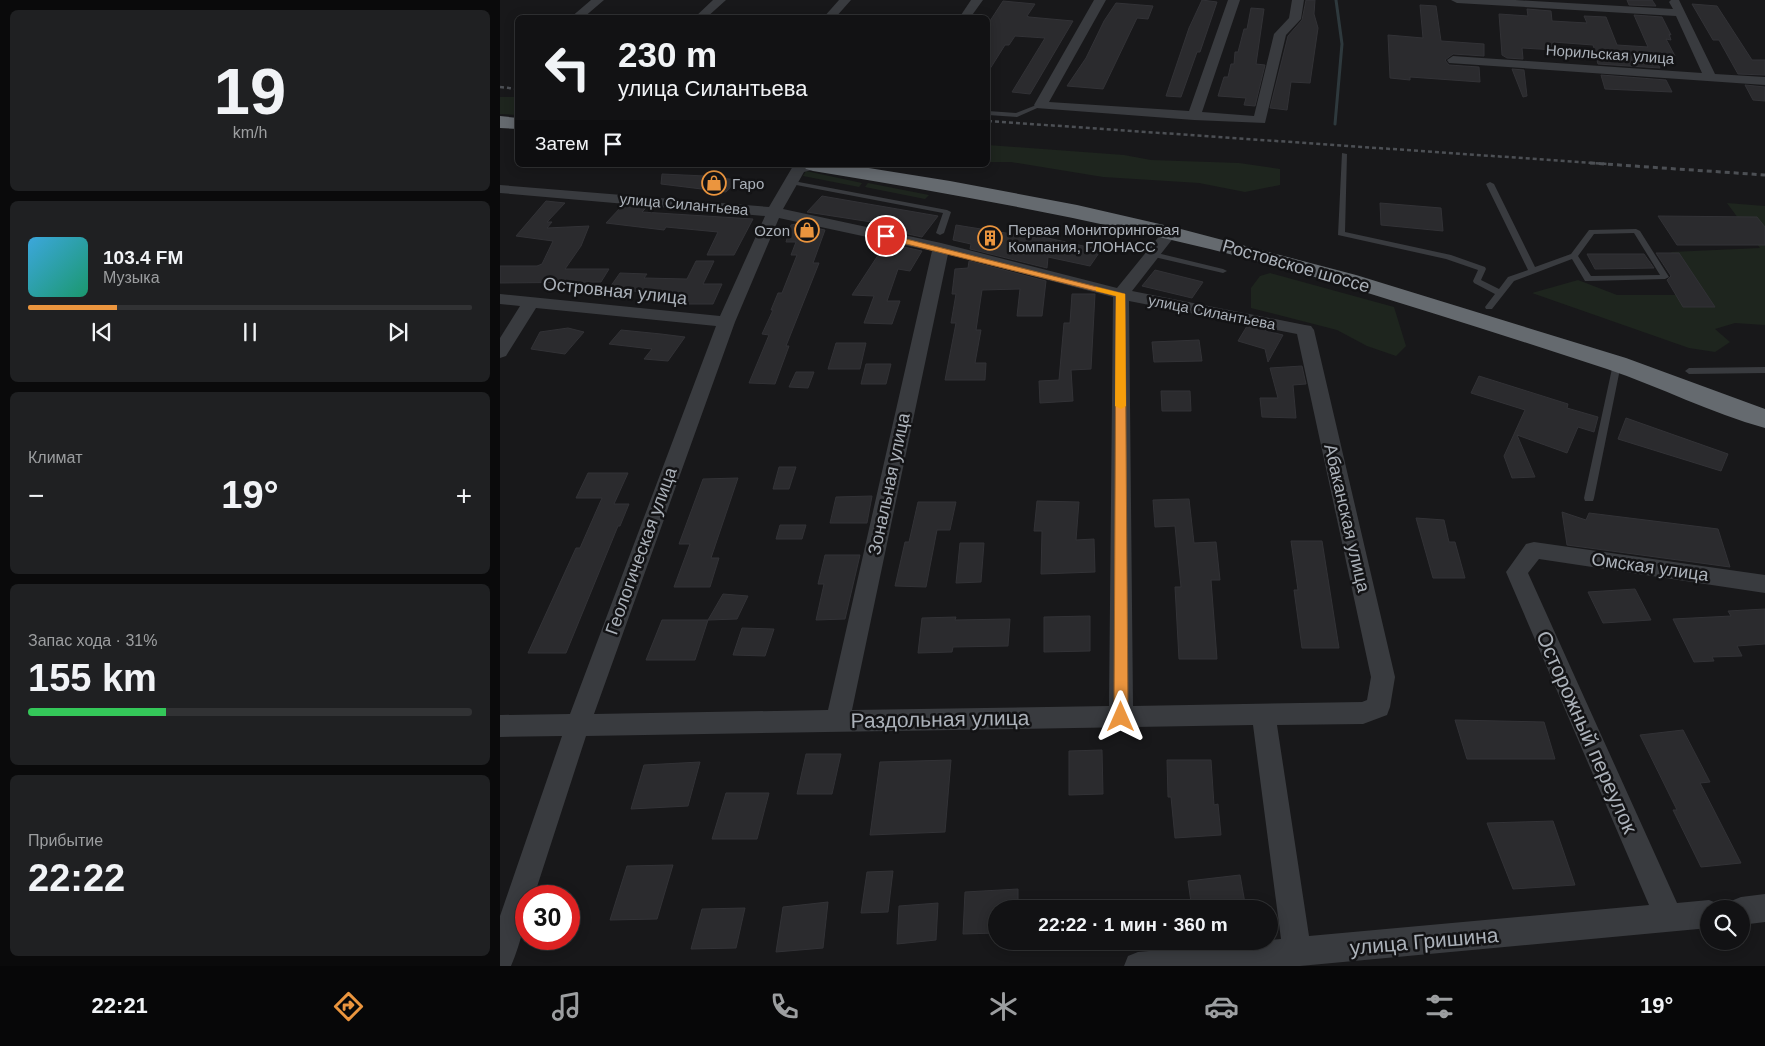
<!DOCTYPE html>
<html lang="ru">
<meta charset="utf-8">
<style>
:root{--surface:#121214;--page:#1f2022;--text:#f1f3f6;--muted:#9c9ea0;--line:#313234;--accent:#eb953e}
body{margin:0;font-family:Helvetica,sans-serif;background:var(--page);color:var(--text);height:100vh;display:flex;flex-direction:column;font-size:19px;white-space:nowrap}
*{box-sizing:border-box;margin:0}
p{font-size:16px;color:var(--muted)}
.icon{flex:none;width:28px;height:28px;fill:none;stroke:currentColor;stroke-width:2;stroke-linecap:round;stroke-linejoin:round}
.map{position:relative;flex:1;overflow:hidden}
.panel{display:flex;flex-direction:column;gap:10px;padding:10px;background:#0a0a0b;width:500px}
.panel>*{flex:none}
.hud{position:absolute;left:15px;top:15px;width:475px;height:152px;border-radius:8px;box-shadow:0 2px 12px #0003,0 0 0 1px var(--line);background:#121214;color:var(--text);overflow:hidden}
.fabs{position:absolute;left:1200px;top:900px;display:grid;gap:10px}
.fabs a{display:grid;place-items:center;width:50px;height:50px;border-radius:50%;background:var(--surface);box-shadow:0 2px 12px #0003,0 0 0 1px var(--line);font-size:25px}
.speed{position:absolute;left:15px;top:885px;display:flex;gap:10px;font-size:25px;font-weight:700;text-align:center}
.speed>*{display:grid;place-content:center;width:65px;height:65px;border-radius:50%;background:var(--surface);box-shadow:0 2px 12px #0003,0 0 0 1px var(--line);line-height:1}
.speed .limit{border:8px solid #d22;background:#fff;color:#111}
.pin{position:absolute;display:grid;place-items:center;width:42px;height:42px;color:#fff;margin:-21px;border:2px solid #fff;border-radius:50%;box-shadow:0 1px 5px #0007}
.me{position:absolute;width:55px;margin:-28px;rotate:0deg;stroke-linejoin:round;filter:drop-shadow(0 0 4px #0008)}
.turn{display:flex;align-items:center;gap:18px;height:105px;padding:0 20px;font-size:22px}
.turn .icon{width:65px;height:65px;stroke-width:2.5}
.turn b{display:block;font-size:35px;line-height:42px}
.then{display:flex;align-items:center;height:48px;padding:0 20px;background:#0003;gap:10px;font-size:19px}
.big{font-size:38px;font-weight:600;line-height:1.1}
.panel .widget{flex:1;display:flex;flex-direction:column;justify-content:center;gap:8px;min-width:0;padding:0 18px;border-radius:8px;background:var(--page)}
.panel .dial{align-items:center;gap:0}
.dial b{font-size:65px;line-height:1}
.song{display:flex;align-items:center;gap:15px}
.cover{width:60px;height:60px;border-radius:8px;background:linear-gradient(135deg,hsl(200 70% 55%),hsl(160 70% 35%))}
.played{height:5px;border-radius:2px;background:linear-gradient(90deg,var(--accent) 20%,var(--line) 20%)}
.keys{display:flex;justify-content:space-around;direction:ltr}
.heat{display:flex;justify-content:space-between;align-items:center;font-size:28px;direction:ltr}
.charge{height:8px;border-radius:4px;background:linear-gradient(90deg,#34c759 31%,var(--line) 0)}
.trip{position:absolute;left:488px;top:900px;width:290px;height:50px;border-radius:25px;background:var(--surface);box-shadow:0 2px 12px #0003,0 0 0 1px var(--line);font-weight:600;line-height:50px;text-align:center}
.dock{display:flex;height:80px;justify-content:space-around;align-items:center;background:#070708;color:var(--muted)}
.dock .icon{width:35px;height:35px}
.dock .active{color:var(--accent)}
.dock b{font-size:22px;color:var(--text)}
main{display:flex;flex:1;min-height:0}
.map>svg:first-child{display:block}
</style>
<main>
<section class="panel">
<div class="widget dial"><b>19</b><p>km/h</p></div>
<div class="widget">
<div class="song"><i class="cover"></i><div><b>103.4 FM</b><p>Музыка</p></div></div>
<div class="played"></div>
<div class="keys"><svg class="icon" aria-label="previous" viewBox="0 0 24 24"><path d="M18 5L8 12l10 7zM5 5v14"/></svg><svg class="icon" aria-label="pause" viewBox="0 0 24 24"><path d="M8 5v14M16 5v14"/></svg><svg class="icon" aria-label="next" viewBox="0 0 24 24"><path d="M6 5l10 7-10 7zM19 5v14"/></svg></div>
</div>
<div class="widget"><p>Климат</p>
<div class="heat"><a>−</a><b class="big">19°</b><a>+</a></div>
</div>
<div class="widget"><p>Запас хода · 31%</p><b class="big">155 km</b><div class="charge"></div></div>
<div class="widget"><p>Прибытие</p><b class="big">22:22</b></div>
</section>
<div class="map">
<svg width="1265" height="966" viewBox="0 0 1265 966">
<rect width="100%" height="100%" fill="#18181a"/>
<path fill="#1e251e" d="M0 97H17V115L0 114Z
M488 145 624 155 651 160 739 163 780 169V185L745 192 699 183 603 177 511 162H488Z
M306 171 362 183 359 187 303 176Z
M368 183 429 195 425 199 365 187Z
M1227 203 1265 206V325L1235 323 1215 329 1230 342 1215 352 1189 348 1032 293 1078 280 1117 295H1200L1171 252 1260 248Z
M770 273 894 307 906 346 896 356 867 346 837 330 751 308V288L760 276Z"/>
<g fill="none" stroke-linecap="round" stroke-linejoin="round">
<path stroke="#2e393d" stroke-width="3" d="M835 124 842 44 836 0"/>
</g>
<path fill="#2b2b2e" stroke="#323236" d="M702 0 717 2 700 52H697L681 97 666 96 689 28Z
M806 0H815L814 14 818 28 810 83 791 82 787 110 770 108 788 36 802 20Z
M1127 0H1152L1156 6 1129 5Z
M503 1 535 4 527 16 529 17 573 21 530 94 512 92 545 38 515 36 509 45H505L488 72V24Z
M616 3 653 6 648 19 637 18 603 89 567 86 586 58 604 21Z
M1192 4 1217 6 1252 60H1265V75L1238 74 1219 40H1213Z
M920 5 936 6 941 41 984 44V56L953 54 945 60 949 65 979 67 980 82 910 77V80L890 78 888 35 923 38Z
M751 8 764 9 756 64 765 65 755 106 744 105 746 98 718 96 724 77H728L731 64H734L735 52H738L744 29H747Z
M1027 9 1051 11 1052 21 1087 23 1084 16 1106 17 1117 45 1148 47 1134 15 1162 17 1171 35 1169 34 1171 40 1166 39 1175 56 1153 55 1160 68 1098 64 1093 45 1053 42 1055 50 1022 48 1023 59 1007 58 1002 55 999 14 1028 16Z
M1012 69 1024 70 1027 96 1023 97Z
M1101 75 1166 80 1172 92 1105 89Z
M1245 85 1265 87V101L1253 100Z
M162 174 205 176 237 180 226 192 161 184Z
M322 196 438 216 422 237 394 231 397 226 307 212Z
M46 201 65 203 47 222H52L47 228 89 226 81 246 65 269H109L101 282 0 283V266H37L42 264 53 241 16 236Z
M880 203 941 208 943 231 881 225Z
M122 206 146 208 142 212 253 219 234 255H207L218 232 166 227 164 230 106 223Z
M1158 216 1257 217 1265 227V245H1177Z
M296 224 325 230 313 263H319L286 346H289L275 384 249 383 269 335 262 334 273 310H271L278 293H282L297 255H291L296 242H286L291 225Z
M456 225 537 238 539 236 601 250 590 266 548 257 547 268 470 249 471 244 453 240Z
M386 243 422 251 410 271 398 269 387 301H400L392 324 364 323 374 296 352 295Z
M1156 253H1179L1215 307H1183L1167 280 1171 276Z
M1087 254H1144L1154 268 1095 269Z
M196 261H214L203 284H222L213 304H186L189 297H151L153 292 108 290 120 273 147 274 144 278 187 279Z
M469 261 546 281 542 316H517L520 289 482 290 476 330H481L475 363H486L485 380H445L456 323H451L456 294H452L455 269 468 268Z
M655 270 703 282 692 298 642 286Z
M572 294H595L591 369 571 370 573 401 540 403 539 381 559 380 564 323H570Z
M747 326 783 335 768 362 765 349 738 341Z
M68 328 84 332 65 354 31 349 40 332Z
M121 330 161 334 185 337 168 361 144 359 152 349 109 344Z
M699 340 702 361 654 362 652 342Z
M336 343H366L360 369H328Z
M366 364H391L386 384H361Z
M802 366 806 384 793 385 796 418 762 417 760 398H778L770 368Z
M296 372H314L308 388 289 387Z
M979 376 1068 404 1067 408 1098 417 1094 432 1078 427 1067 453 1017 435 1035 477 1012 478 1004 456 1025 410 971 393Z
M661 391H690L691 411H662Z
M1126 418 1228 454 1221 471 1118 439Z
M279 467H296L289 489H273Z
M88 473H128L114 504H129L120 526H118L66 653H28L76 548H80L102 498H76Z
M238 478 211 558H219L210 587H174L190 544H179L203 479Z
M372 496 367 523H330L336 497Z
M689 499 694 543 716 542 720 580H711L717 659H679L675 587H681L675 526 655 527 653 500Z
M537 501 579 502 576 540 594 539 595 572 541 574 542 531H534Z
M418 502H456L450 530H437L426 587 395 586 405 542H409Z
M1062 512 1086 520 1089 513 1218 529 1230 567 1067 545Z
M916 518 944 520 949 542H955L965 578H933Z
M280 525H306L302 539H276Z
M791 541H822L839 648H802L794 590H798Z
M460 543H484L481 582 456 583Z
M325 555H360L345 619 316 620 324 584H318Z
M1135 589 1151 620 1103 623 1088 592Z
M223 594 248 596 237 619 208 620Z
M1265 609V644L1237 646 1242 656 1212 657 1214 661 1194 662 1173 619 1231 616 1228 611Z
M590 616V651L544 652V617Z
M456 617 455 620 510 619 508 646 453 647 452 652 418 653 422 618Z
M162 620H208L195 660H146Z
M242 628 274 629 265 656 233 655Z
M955 720 1044 722 1055 759H967Z
M1183 730 1210 782 1200 783 1241 863 1201 867 1173 810H1177L1140 735Z
M602 750 603 794 569 795V751Z
M306 754H341L332 794H297Z
M451 760 445 832 370 835 380 762Z
M667 760H711L714 805 718 804 721 835 675 838 671 797H668Z
M200 762 188 806 131 809 144 765Z
M226 793H269L257 839H212Z
M1053 821 1075 885 1013 889 987 823Z
M173 865 157 919 110 920 127 866Z
M393 871 388 912 361 913 367 872Z
M740 875 746 909H692L688 881Z
M518 889V909H496V933L463 934 465 892Z
M328 902 323 948 276 952 283 907Z
M438 903 436 940 397 944 399 906Z
M245 908 236 948 191 949 202 909Z"/>
<g fill="none" stroke-linecap="round" stroke-linejoin="round">
<path fill="#393b3f" fill-rule="evenodd" d="M539 104 544 105 517 117 488 115V111L516 113Z
M842 153 847 154 845 232 951 255 985 267 986 269 981 280 999 289 1008 277 1028 270 986 184 990 182 994 184 1035 267 1071 254 1089 230 1136 229 1140 231 1169 277 1165 279 1088 281H1085L1072 259 1014 281 992 309H986L985 307 995 294 974 283 973 281 978 270 946 259 838 235ZM1134 233 1160 275 1091 276 1078 256 1094 234Z
M288 180 447 210 451 212 444 233 440 235 436 233 443 213 291 184 287 182Z
M650 252H653L723 269 727 271 723 273 650 256Z
M1117 361 1121 364 1094 498 1093 501H1085L1084 498 1113 364Z
M1265 367V373L1189 374 1185 371 1189 368Z"/>
<path fill="#393b3f" fill-rule="evenodd" d="M91 0H104L83 18H70Z
M213 0H226L206 18H194Z
M339 0H351L335 18H323Z
M471 0H483L470 18H459Z
M594 0H606L549 102 689 111 728 0H740L702 112 754 116 774 34 789 18 792 0H804L801 19 786 35 765 123 694 120 536 108 534 105Z
M951 0H1015L1173 9 1169 2 1171 0H1179L1215 74 1265 77V85L949 63 947 60 953 56 1202 73 1176 16 957 3Z
M321 165 319 168 304 172 283 209 441 243 617 288 665 229 670 227 678 232 632 291 805 325 811 326 814 330 895 677 890 707 887 715 863 724 777 725 809 936 1149 905 1006 572 1026 544 1034 542 1265 575V593L1039 559 1028 573 1177 903 1209 900 1219 904 1221 909H1209V928L800 966H624L628 956 638 952 781 939 753 725 86 736 34 896H26C26 922 21 942 11 966H0V916L62 736 0 737V715L70 714 216 326 36 308 6 356 0 358V338L20 306 0 304V294L220 316 265 216 0 193V185L269 207 293 166ZM279 218 432 251 328 710 94 714 235 322ZM448 254 613 297 609 706 352 710ZM629 301 797 334 871 677 867 700 862 702 633 706Z
M1265 894V922L1241 925V909H1228L1231 901 1241 897Z"/>
<path fill="#656a6f" fill-rule="evenodd" d="M0 116 18 118V129L0 128Z
M303 165H350L450 181 577 205 677 228 856 275 1126 358 1265 409V428C1211 413 1160 387 1107 369 1019 340 930 312 842 285 668 233 491 200 313 171L306 169Z"/>
<path stroke="#4c4f54" stroke-width="2.5" stroke-dasharray="4 3" stroke-linecap="butt" d="M0 87 18 89
M488 121 1108 164"/>
<path stroke="#4c4f54" stroke-width="3" stroke-dasharray="5 4" stroke-linecap="butt" d="M1090 163 1265 175"/>
</g>
<path fill="#eb953e" stroke="#996128" d="M386 234 625 294 628 717 626 721 621 723 616 721 614 717 616 296 382 238 381 236Z"/>
<path fill="#f59e0b" d="M596 287 625 294 626 406 621 409 615 406 616 296 596 291Z"/>
<defs>
<g id="shop-ring" transform="scale(1.25)"><circle r="9.5" fill="#131315" stroke="#eb953e" stroke-width="1.5"/><path d="M-5-2.5h2.3a2.7 3.5 0 0 1 5.4 0H5L5.5 6h-11ZM-1.5-2.5h3a1.5 2.3 0 0 0-3 0Z" fill="#eb953e"/></g>
<g id="building-ring" transform="scale(1.25)"><circle r="9.5" fill="#131315" stroke="#eb953e" stroke-width="1.5"/><path d="M-4-6H4V6H1V3H-1V6H-4ZM-2.5-4.3h1.7v1.8h-1.7ZM.8-4.3h1.7v1.8H.8ZM-2.5-1h1.7V.8h-1.7ZM.8-1h1.7V.8H.8Z" fill="#eb953e"/></g>
</defs>
<g fill-rule="evenodd">
<use href="#shop-ring" x="214" y="183"/>
<use href="#shop-ring" x="307" y="230"/>
<use href="#building-ring" x="490" y="238"/>
</g>
<g text-anchor="middle" dominant-baseline="central" stroke-width="5" stroke-linejoin="round" paint-order="stroke">
<g font-size="15" fill="#abb1b9" stroke="#131315">
<text transform="translate(1110 54) rotate(4)">Норильская улица</text>
<text transform="translate(184 204) rotate(5)">улица Силантьева</text>
<text transform="translate(712 312) rotate(11)">улица Силантьева</text>
</g>
<g font-size="15" fill="#abb1b9" stroke="#131315" text-anchor="start">
<text x="232" y="183">Гаро</text>
<text x="508" y="229">Первая Мониторинговая<tspan x="508" dy="17">Компания, ГЛОНАСС</tspan></text>
<text x="290" y="230" text-anchor="end">Ozon</text>
</g>
<g font-size="18" fill="#abb1b9" stroke="#131315">
<text transform="translate(796 266) rotate(16)">Ростовское шоссе</text>
<text transform="translate(115 291) rotate(6)">Островная улица</text>
<text transform="translate(389 484) rotate(-78)">Зональная улица</text>
<text transform="translate(847 518) rotate(77)">Абаканская улица</text>
<text transform="translate(141 551) rotate(-70)">Геологическая улица</text>
<text transform="translate(1150 567) rotate(8)">Омская улица</text>
</g>
<g font-size="21" fill="#abb1b9" stroke="#131315">
<text transform="translate(440 719) rotate(-1)">Раздольная улица</text>
<text transform="translate(1087 732) rotate(66)">Осторожный переулок</text>
<text transform="translate(924 941) rotate(-5)">улица Гришина</text>
</g>
</g>
</svg>
<div class="fabs">
<a><svg class="icon" aria-label="search" viewBox="0 0 24 24"><circle cx="10" cy="10" r="6"/><path d="M15 15l6 6"/></svg></a>
</div>
<div class="speed"><div class="limit">30</div></div>
<div class="pin" style="left:386px;top:236px;background:#d93025"><svg class="icon" aria-label="arrive" viewBox="0 0 24 24"><path d="M6 21V4h12l-3 4 3 4H6"/></svg></div>
<svg class="me" style="left:621px;top:717px" viewBox="-20 -20 40 40"><path d="M0-17L14 15 0 8-14 15z" fill="#eb953e" stroke="#fff" stroke-width="4"/></svg>
<div class="trip">22:22 · 1 мин · 360 m</div>
<div class="hud">
<div class="turn"><svg class="icon" aria-label="left" viewBox="0 0 24 24"><path d="M17 20v-9H6M10 6l-5 5 5 5"/></svg><div><b>230 m</b>улица Силантьева</div></div>
<div class="then">Затем<svg class="icon" aria-label="arrive" viewBox="0 0 24 24"><path d="M6 21V4h12l-3 4 3 4H6"/></svg></div>
</div>
</div>
</main>
<nav class="dock">
<b>22:21</b>
<svg class="icon active" aria-label="directions" viewBox="0 0 24 24"><path d="M12 3l9 9-9 9-9-9zM9 14v-3h6M13 9l2 2-2 2"/></svg>
<svg class="icon" aria-label="music" viewBox="0 0 24 24"><path d="M9 18V5l10-2v13"/><circle cx="6" cy="18" r="3"/><circle cx="16" cy="16" r="3"/></svg>
<svg class="icon" aria-label="phone" viewBox="0 0 24 24"><path d="M5 4h4l2 5-3 2q2 4 5 5l2-3 5 2v4C11 20 4 13 5 4z"/></svg>
<svg class="icon" aria-label="climate" viewBox="0 0 24 24"><path d="M12 3v18M4 7l16 10M4 17L20 7"/></svg>
<svg class="icon" aria-label="car" viewBox="0 0 24 24"><path d="M5 17H2v-5l4-1 3-4h7l3 4 3 1v5h-3M9 17h6M6 11h13"/><circle cx="7" cy="17" r="2"/><circle cx="17" cy="17" r="2"/></svg>
<svg class="icon" aria-label="filters" viewBox="0 0 24 24"><path d="M4 7h16M4 17h16"/><circle cx="9" cy="7" r="2"/><circle cx="15" cy="17" r="2"/></svg>
<b>19°</b>
</nav>
